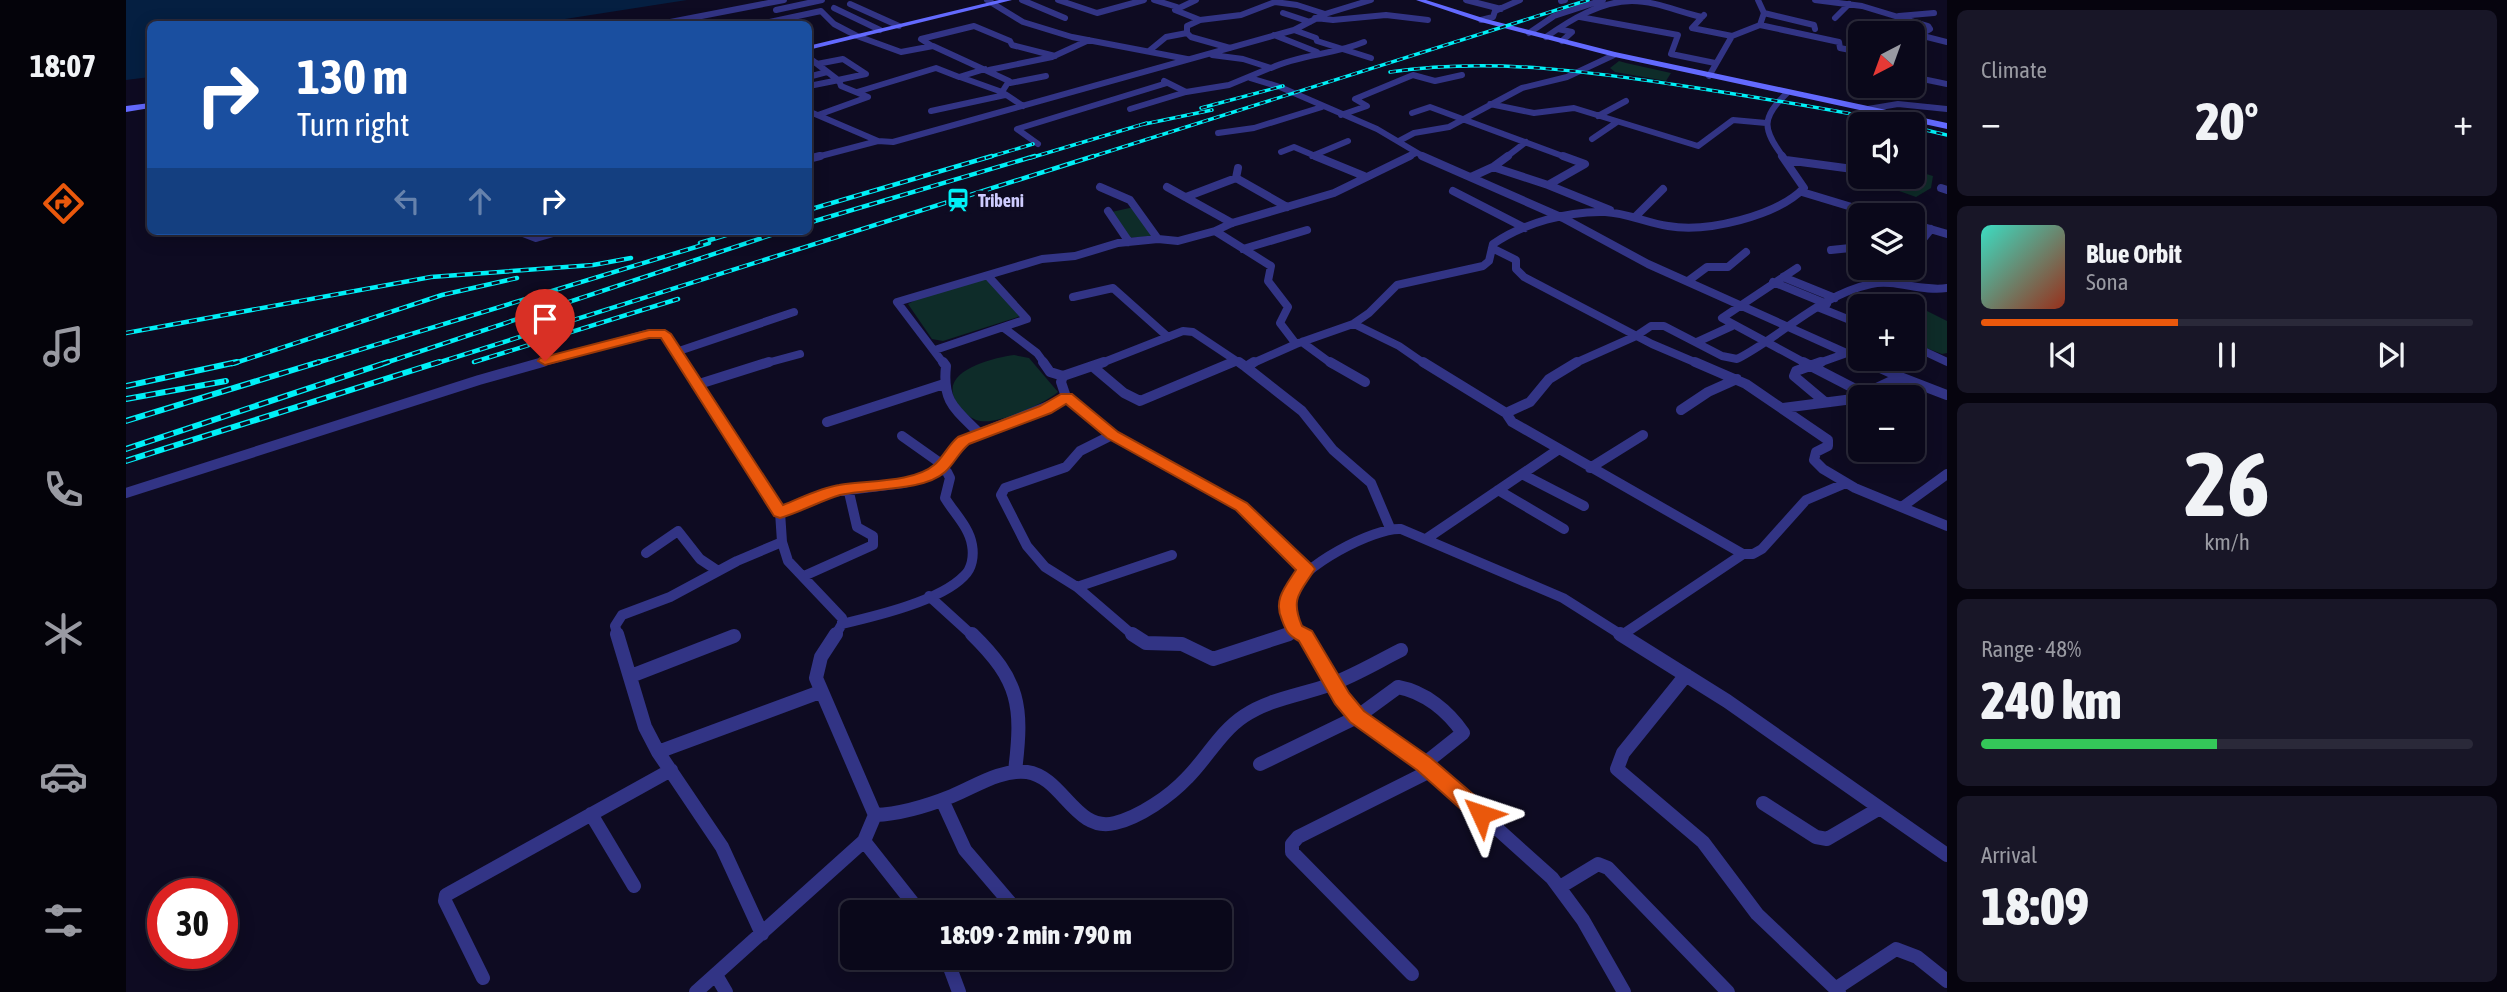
<!DOCTYPE html>
<meta charset="utf-8">
<style>
:root{--surface:#0a081a;--page:#181627;--text:#f1f3f6;--muted:#999aa2;--line:#2a2939;--accent:#ea580c}
body{margin:0;font-family:"Asap Condensed",sans-serif;background:var(--page);color:var(--text);height:100vh;display:flex;flex-direction:column;font-size:26px;white-space:nowrap}
*{box-sizing:border-box;margin:0}
p{font-size:23px;color:var(--muted)}
.icon{flex:none;width:38px;height:38px;fill:none;stroke:currentColor;stroke-width:2;stroke-linecap:round;stroke-linejoin:round}
.map{position:relative;flex:1;overflow:hidden}
.drawer{display:flex;flex-direction:column;gap:10px;padding:10px;background:#06040e;width:560px}
.drawer>*{flex:none}
.top-card{position:absolute;left:21px;top:21px;width:665px;height:214px;border-radius:10px;box-shadow:0 4px 18px #0003,0 0 0 2px var(--line);background:#1a4fa0;color:#fff;overflow:hidden}
.needle{width:46px;rotate:221deg}
.tools{position:absolute;left:1722px;top:21px;display:grid;gap:14px}
.tools a{display:grid;place-items:center;width:77px;height:77px;border-radius:10px;background:var(--surface);box-shadow:0 4px 18px #0003,0 0 0 2px var(--line);font-size:35px}
.speed{position:absolute;left:21px;top:878px;display:flex;gap:14px;font-size:35px;font-weight:700;text-align:center}
.speed>*{display:grid;place-content:center;width:91px;height:91px;border-radius:50%;background:var(--surface);box-shadow:0 4px 18px #0003,0 0 0 2px var(--line);line-height:1}
.speed .limit{border:10px solid #d22;background:#fff;color:#111}
.pin{position:absolute;display:grid;place-items:center;width:60px;height:60px;color:#fff;margin:-72px -30px;border-radius:50% 50% 50% 0;rotate:-45deg;box-shadow:0 0 7px #0007}
.pin .icon{rotate:45deg}
.me{position:absolute;width:77px;margin:-38px;rotate:312deg;stroke-linejoin:round;filter:drop-shadow(0 0 5px #0008)}
.turn{display:flex;align-items:center;gap:24px;height:147px;padding:0 35px;font-size:32px}
.turn .icon{width:91px;height:91px;stroke-width:2.5}
.turn b{display:block;font-size:49px;line-height:60px}
.lanes{display:flex;align-items:center;height:66px;padding:0 35px;background:#0003;justify-content:center;gap:35px;direction:ltr}
.lanes .off{opacity:.35}
.big{font-size:52px;font-weight:800;line-height:1.1}
.drawer .widget{flex:1;display:flex;flex-direction:column;justify-content:center;gap:10px;min-width:0;padding:0 24px;border-radius:10px;background:var(--page)}
.drawer .dial{align-items:center;gap:0}
.dial b{font-size:91px;line-height:1}
.song{display:flex;align-items:center;gap:21px}
.cover{width:84px;height:84px;border-radius:10px;background:linear-gradient(135deg,hsl(170 70% 55%),hsl(10 70% 35%))}
.played{height:7px;border-radius:4px;background:linear-gradient(90deg,var(--accent) 40%,var(--line) 40%)}
.keys{display:flex;justify-content:space-around;direction:ltr}
.heat{display:flex;justify-content:space-between;align-items:center;font-size:38px;direction:ltr}
.charge{height:10px;border-radius:5px;background:linear-gradient(90deg,#34c759 48%,var(--line) 0)}
.trip{position:absolute;left:714px;top:900px;width:392px;height:70px;border-radius:10px;background:var(--surface);box-shadow:0 4px 18px #0003,0 0 0 2px var(--line);font-weight:800;line-height:70px;text-align:center}
main{display:flex;flex:1;min-height:0}
.dock{display:flex;flex-direction:column;width:126px;justify-content:space-around;align-items:center;background:#04030a;color:var(--muted)}
.dock .icon{width:49px;height:49px}
.dock .active{color:var(--accent)}
.dock b{font-size:32px;color:var(--text)}
.map>svg:first-child{display:block}
</style>
<main>
<nav class="dock">
<b>18:07</b>
<svg class="icon active" aria-label="directions" viewBox="0 0 24 24"><path d="M12 3l9 9-9 9-9-9zM9 14v-3h6M13 9l2 2-2 2"/></svg>
<svg class="icon" aria-label="music" viewBox="0 0 24 24"><path d="M9 18V5l10-2v13"/><circle cx="6" cy="18" r="3"/><circle cx="16" cy="16" r="3"/></svg>
<svg class="icon" aria-label="phone" viewBox="0 0 24 24"><path d="M5 4h4l2 5-3 2q2 4 5 5l2-3 5 2v4C11 20 4 13 5 4z"/></svg>
<svg class="icon" aria-label="climate" viewBox="0 0 24 24"><path d="M12 3v18M4 7l16 10M4 17L20 7"/></svg>
<svg class="icon" aria-label="car" viewBox="0 0 24 24"><path d="M5 17H2v-5l4-1 3-4h7l3 4 3 1v5h-3M9 17h6M6 11h13"/><circle cx="7" cy="17" r="2"/><circle cx="17" cy="17" r="2"/></svg>
<svg class="icon" aria-label="filters" viewBox="0 0 24 24"><path d="M4 7h16M4 17h16"/><circle cx="9" cy="7" r="2"/><circle cx="15" cy="17" r="2"/></svg>
</nav>
<div class="map">
<svg width="1821" height="992" viewBox="0 0 1821 992">
<rect width="100%" height="100%" fill="#0e0b22"/>
<path fill="#0e2c29" d="M1493 61 1500 63 1545 73 1540 81 1489 72 1484 68Z
M1787 170 1807 176 1805 188 1790 197 1759 186 1764 177H1787Z
M1008 207 1028 236 1001 238 981 213Z
M864 278 895 316 817 341 806 339 782 304 803 293Z
M1773 302 1789 305 1821 321V353L1816 354 1787 343V306H1750Z
M888 355 903 358 932 392C916 405 869 427 850 420 843 417 838 412 833 406 807 372 866 358 888 355Z"/>
<path fill="#051f41" d="M0 0H561L407 24H24V77L0 80Z"/>
<g fill="none" stroke-linecap="round" stroke-linejoin="round">
<path stroke="#323485" stroke-width="6" d="M861 0 897 22 946 37 1061 59
M896 0 939 18
M932 0 971 13 1018 0
M1028 0 1051 7
M1070 0 1049 10 1074 20
M1340 0 1375 9
M1689 0 1736 6 1802 26 1804 29 1793 35 1821 42
M1435 1 1439 0
M724 4 773 26
M708 8 754 30
M650 10 696 0
M1157 13 1184 22
M1638 13 1688 25 1689 29
M1578 15 1566 28 1606 36
M1773 16 1808 13
M1454 17 1552 35 1545 54 1589 63
M1189 18 1207 20 1260 15 1302 20
M1709 18 1723 4
M1355 20 1367 17 1369 11 1394 0
M534 24 658 0
M634 24 695 11 708 24 731 36 775 52 807 46 883 81 876 92 897 106
M1634 25 1713 42 1714 48 1734 52
M1432 29 1446 32 1436 41
M1168 30 1190 38 1191 41 1245 58
M1403 33 1428 16 1477 0
M1148 35 1191 52
M1420 37C1444 20 1475 1 1506 1 1529 1 1553 12 1576 17
M806 46 795 39 848 26 884 41 886 45 929 56
M1104 48 1065 37 1061 33V26L1074 20 1115 15 1149 2 1171 5 1199 14
M1023 51 1040 37 1061 33
M1086 55 1117 59 1145 68C1175 54 1207 55 1238 42
M682 57 712 80 740 74 717 59 691 64
M863 70 926 57 963 40
M1583 76 1606 36 1634 25 1638 13 1632 0
M682 77 701 72
M834 77 876 92
M1787 77 1821 84
M1124 78 1154 87 1251 129 1300 158
M884 83 920 76
M688 85 713 80 715 86 742 97 692 115
M731 92 810 68 833 77 859 69
M1060 92 1103 85 1144 68
M1364 104 1408 113 1448 108 1572 146 1607 120 1640 123
M1004 109 1060 92 1038 81
M1742 109 1772 104 1821 109
M682 111 752 141 767 142 1168 30 1199 14 1245 0
M805 111 879 95
M1286 113 1304 107 1442 158
M1215 115 1241 106 1229 99 1287 75 1309 81 1336 75
M1472 116 1500 101
M1748 120 1750 124
M1092 133 1128 128 1196 107
M1466 139 1491 122
M1273 141 1288 133 1323 127 1396 88 1441 77 1488 55
M912 144 891 129 1041 83
M1155 152 1168 147 1194 158
M1186 156 1222 141
M687 158 752 141
M1280 158 1290 153
M1379 158 1400 142
M1658 158C1636 129 1635 118 1661 93"/>
<path stroke="#323485" stroke-width="8" d="M1189 156 1238 176
M1296 156 1437 218 1522 264 1745 364
M682 159 694 156
M1660 160 1734 170
M1367 167 1422 185 1459 164 1437 156
M1112 168 1110 178 1161 207
M1345 177 1367 167 1382 156
M1422 185 1484 210
M974 187 1004 200 1032 239
M1041 187 1106 223
M1815 188 1821 190
M1327 191 1399 228
M1676 192 1752 215
M1060 197 1110 178
M982 211 1003 242
M1509 217 1537 189
M1787 224 1821 234
M392 231 410 238 434 231
M1787 242 1797 239 1805 229
M1366 248 1390 260V269L1398 277 1526 344 1573 364
M1117 249 1181 230
M1705 250 1734 247
M1671 268 1596 318 1681 364
M1657 277 1709 298
M1562 281 1581 267H1602L1620 252
M1647 282 1701 304
M947 297 987 288 1042 337
M1694 308 1734 324
M1228 324 1273 346 1299 364
M878 328 911 353 919 364
M1176 342 1206 364
M1571 342 1606 326
M1170 344 1227 324 1243 313 1271 285 1357 266 1363 261 1367 244C1398 223 1441 211 1479 212 1501 213 1521 223 1542 226 1580 233 1651 216 1678 188L1656 156
M1787 346 1821 362
M809 350 901 319 862 276
M550 352 668 312
M411 364 523 333 539 334 558 364
M637 364 674 354
M818 364 771 302 916 259 949 256 992 243 1032 239 1052 241 1089 231
M973 364 1057 331 1067 332 1115 364
M1103 364 1110 361
M1125 364 1170 344 1154 323 1162 307 1142 281 1145 266 1089 231 1106 223 1208 193 1284 156
M1447 364 1510 336 1525 326H1538L1596 356 1611 359C1656 336 1694 295 1745 284 1770 279 1795 292 1821 288
M1690 364 1721 353"/>
<path stroke="#323485" stroke-width="10" d="M557 362 654 512 656 542 662 561 716 618V624L709 636
M817 362 820 366C816 402 829 409 853 433
M917 362 924 372 937 376
M1113 362 1120 367
M1128 362 1120 367 1176 411 1207 450 1245 483 1264 528
M1204 362 1239 382
M1297 362 1380 413 1386 422 1617 554H1627L1636 549 1680 500 1720 483
M1569 362 1620 384 1702 440V446L1690 452 1688 460 1697 469 1729 488 1821 526
M1677 362 1739 394
M1695 362 1670 371 1668 376 1699 402
M1741 362 1774 377
M966 366 998 393 1014 401 1107 362
M570 385 643 362
M940 397 986 435 1116 507 1180 569
M1657 408 1727 399 1774 377 1821 395
M1555 410 1582 392 1611 379
M1380 413 1404 402 1423 379 1451 362
M701 422 818 384
M986 435 954 451 940 467 879 488 875 495 901 546 919 567 951 587 1008 636
M776 436 817 465
M1464 468 1517 435
M1396 474 1458 506
M1372 490 1438 529
M0 493 353 380 417 362
M1777 506 1821 474
M654 512 706 492 778 483 803 476 817 466 838 440 935 401 940 397 935 382 937 376 978 362
M1300 539 1433 449
M520 553 552 531 574 559 592 571
M678 576 747 545V536L731 527 722 488
M951 587 1046 555
M803 596 847 636
M716 624C750 616 814 601 838 576 846 569 848 556 846 545 843 527 828 513 819 498L824 478 821 472 814 469
M1169 631 1179 636
M1496 635 1617 554
M492 636 489 626 496 615 544 597 611 561 656 542
M1157 636 1168 632C1169 619 1160 609 1164 594 1172 567 1249 527 1275 529L1437 598 1497 636"/>
<path stroke="#323485" stroke-width="14" d="M491 634 519 727 532 752 596 847 636 934
M846 634C894 681 897 706 889 771
M1006 634 1020 643 1056 644 1087 659 1163 634
M1175 634 1180 636 1216 699 1231 717 1306 770 1426 878 1457 920 1498 992
M1494 634 1601 701 1821 855
M1560 675 1497 753 1491 769 1577 842 1631 914 1713 992
M505 676 608 636
M532 752 694 692
M1134 764 1231 717 1272 687C1299 692 1322 711 1337 733L1298 764
M816 800 839 850 886 905V912
M1637 803 1690 837 1701 839 1754 808
M465 814 508 886
M749 815C776 814 801 806 826 796 850 786 875 769 901 772 937 777 949 833 989 823 1014 817 1044 796 1061 778 1081 758 1094 732 1118 716 1143 699 1175 695 1203 685 1228 676 1251 662 1275 650
M738 841 794 912
M1434 887 1472 864 1482 868 1602 992
M820 957 833 992
M1286 974 1166 852V844L1172 837 1306 770
M590 975 600 992
M357 978 319 901 320 895 545 770
M1709 989 1770 949 1791 957 1821 981
M570 992 738 841 749 815 690 678 695 657 710 634"/>
<path fill="#636aff" fill-rule="evenodd" d="M873 0H886L682 50V46Z
M1290 0H1300L1360 19 1489 52 1821 123V129L1489 57 1355 22Z
M24 103V108L0 112V106Z"/>
<g stroke="#00f0f7" stroke-width="3.5">
<path id="rail-far2" d="M1264 72C1368 57 1468 72 1571 88 1639 99 1707 109 1775 124
M1075 108 1157 86
M1014 125 1086 110
M1787 127 1821 135
M860 158 907 144
M904 158 1021 123
M962 158 1462 0"/>
</g>
<g stroke="#00f0f7" stroke-width="4.5">
<path id="rail-far1" d="M682 210 866 156
M682 223 909 156
M574 243 613 231
M0 333 305 277 467 265 505 258
M348 362 552 299
M106 364 316 295 391 278
M187 364 583 243
M256 364 657 231
M308 364 968 156"/>
</g>
<g stroke="#00f0f7" stroke-width="6">
<path id="rail" d="M0 386 111 362
M0 399 100 381
M0 421 193 362
M0 449 262 362
M0 461 313 362"/>
</g>
<use href="#rail-far2" stroke="#0e0b22" stroke-width="2" stroke-dasharray="6" stroke-linecap="butt"/>
<use href="#rail-far1" stroke="#0e0b22" stroke-width="2.5" stroke-dasharray="8" stroke-linecap="butt"/>
<use href="#rail" stroke="#0e0b22" stroke-width="3.5" stroke-dasharray="10" stroke-linecap="butt"/>
</g>
<path fill="#ea580c" stroke="#983908" stroke-width="2" d="M539 330 545 334 657 505C675 498 694 488 713 485 739 480 787 483 808 465 817 458 822 445 832 437L914 406 935 394H946L992 432 1121 503 1186 565 1189 569C1174 593 1164 598 1176 626L1186 631 1223 693 1238 711 1305 758 1362 807 1365 814 1362 820 1355 823 1347 820 1291 770 1224 722 1209 704 1173 641C1162 635 1160 631 1156 620 1147 600 1159 587 1170 570L1110 510 981 438 940 404 925 413 843 444C833 452 828 464 819 472 797 492 742 488 714 495 694 501 675 512 654 518L648 516 535 338H523L419 365 412 361 414 358 523 330Z"/>
<defs>
<g id="station-bare" transform="scale(1.89)"><path d="M-3-6H3Q5-6 5-4V2Q5 4 3 4L4.5 6H3L1.5 4h-3L-3 6H-4.5L-3 4Q-5 4-5 2V-4Q-5-6-3-6ZM-3.5-4v3h7v-3ZM-3.5 1v1.5H-2V1ZM2 1v1.5H3.5V1Z" fill="#00f0f7" stroke="#0e0b22" stroke-width="2.5" paint-order="stroke"/></g>
</defs>
<g fill-rule="evenodd">
<use href="#station-bare" x="832" y="200"/>
</g>
<g text-anchor="middle" dominant-baseline="central" stroke-width="7" stroke-linejoin="round" paint-order="stroke">
<g font-size="18" font-weight="bold" fill="#ceccff" stroke="#0e0b22" text-anchor="start">
<text x="852" y="200">Tribeni</text>
</g>
</g>
</svg>
<div class="tools">
<a><svg class="needle" viewBox="-14 -14 28 28"><path d="M0-13l5 13h-10z" fill="#e53935"/><path d="M0 13l5-13h-10z" fill="#999aa2"/></svg></a>
<a><svg class="icon" aria-label="sound" viewBox="0 0 24 24"><path d="M4 9h4l5-4v14l-5-4H4zM17 9q2 3 0 6"/></svg></a>
<a><svg class="icon" aria-label="layers" viewBox="0 0 24 24"><path d="M12 4l9 5-9 5-9-5zM3 14l9 5 9-5"/></svg></a>
<a>+</a>
<a>−</a>
</div>
<div class="speed"><div class="limit">30</div></div>
<div class="pin" style="left:419px;top:361px;background:#d93025"><svg class="icon" aria-label="arrive" viewBox="0 0 24 24"><path d="M6 21V4h12l-3 4 3 4H6"/></svg></div>
<svg class="me" style="left:1355px;top:814px" viewBox="-20 -20 40 40"><path d="M0-17L14 15 0 8-14 15z" fill="#ea580c" stroke="#fff" stroke-width="4"/></svg>
<div class="trip">18:09 · 2 min · 790 m</div>
<div class="top-card">
<div class="turn"><svg class="icon" aria-label="right" viewBox="0 0 24 24"><path d="M7 20v-9h11M14 6l5 5-5 5"/></svg><div><b>130 m</b>Turn right</div></div>
<div class="lanes"><svg class="icon off" aria-label="left" viewBox="0 0 24 24"><path d="M17 20v-9H6M10 6l-5 5 5 5"/></svg><svg class="icon off" aria-label="ahead" viewBox="0 0 24 24"><path d="M12 20V5M6 11l6-6 6 6"/></svg><svg class="icon" aria-label="right" viewBox="0 0 24 24"><path d="M7 20v-9h11M14 6l5 5-5 5"/></svg></div>
</div>
</div>
<section class="drawer">
<div class="widget"><p>Climate</p>
<div class="heat"><a>−</a><b class="big">20°</b><a>+</a></div>
</div>
<div class="widget">
<div class="song"><i class="cover"></i><div><b>Blue Orbit</b><p>Sona</p></div></div>
<div class="played"></div>
<div class="keys"><svg class="icon" aria-label="previous" viewBox="0 0 24 24"><path d="M18 5L8 12l10 7zM5 5v14"/></svg><svg class="icon" aria-label="pause" viewBox="0 0 24 24"><path d="M8 5v14M16 5v14"/></svg><svg class="icon" aria-label="next" viewBox="0 0 24 24"><path d="M6 5l10 7-10 7zM19 5v14"/></svg></div>
</div>
<div class="widget dial"><b>26</b><p>km/h</p></div>
<div class="widget"><p>Range · 48%</p><b class="big">240 km</b><div class="charge"></div></div>
<div class="widget"><p>Arrival</p><b class="big">18:09</b></div>
</section>
</main>
